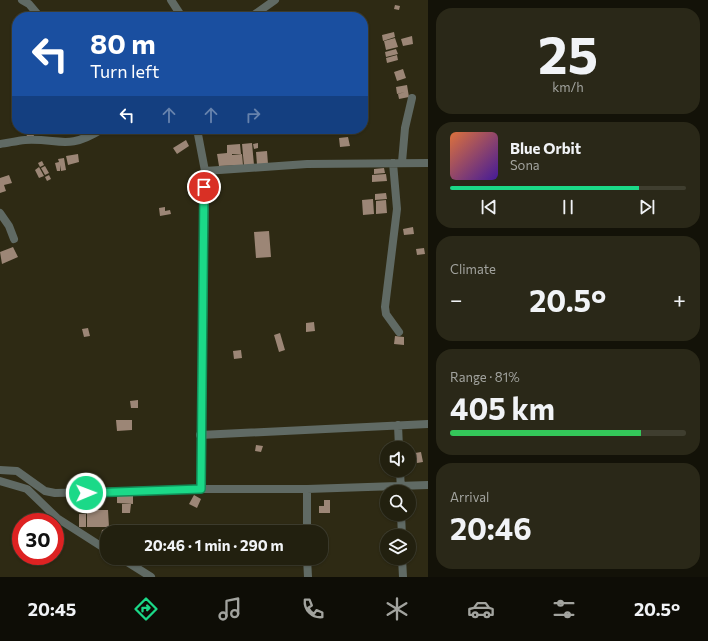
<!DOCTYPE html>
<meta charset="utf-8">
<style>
:root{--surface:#22200f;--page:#2a2818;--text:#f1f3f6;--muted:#a2a39e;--line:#3f3e2f;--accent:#1bd988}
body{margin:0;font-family:Commissioner,sans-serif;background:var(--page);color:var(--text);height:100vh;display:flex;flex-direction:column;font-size:15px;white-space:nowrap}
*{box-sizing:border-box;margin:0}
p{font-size:13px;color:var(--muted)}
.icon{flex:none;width:22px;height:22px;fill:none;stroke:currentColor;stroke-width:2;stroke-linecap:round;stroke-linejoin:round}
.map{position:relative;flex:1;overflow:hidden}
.details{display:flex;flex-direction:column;gap:8px;padding:8px;background:#131208;width:280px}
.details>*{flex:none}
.hud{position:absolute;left:12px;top:12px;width:356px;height:122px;border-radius:16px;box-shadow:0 1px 3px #0004,0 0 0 1px var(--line);background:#1a4fa0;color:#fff;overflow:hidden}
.buttons{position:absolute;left:380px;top:441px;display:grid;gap:8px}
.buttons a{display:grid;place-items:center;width:36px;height:36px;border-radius:50%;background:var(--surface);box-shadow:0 1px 3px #0004,0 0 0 1px var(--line);font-size:20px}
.speed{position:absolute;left:12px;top:513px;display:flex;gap:8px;font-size:20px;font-weight:700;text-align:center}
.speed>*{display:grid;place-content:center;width:52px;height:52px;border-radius:50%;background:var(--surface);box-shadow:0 1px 3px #0004,0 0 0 1px var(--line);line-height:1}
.speed .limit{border:6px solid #d22;background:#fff;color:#111}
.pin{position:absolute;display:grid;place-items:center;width:34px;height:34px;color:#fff;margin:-17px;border:2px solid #fff;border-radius:50%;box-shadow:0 1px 4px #0007}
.me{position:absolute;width:44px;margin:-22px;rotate:89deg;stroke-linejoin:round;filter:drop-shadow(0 0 3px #0008)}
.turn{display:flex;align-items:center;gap:14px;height:84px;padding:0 12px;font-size:18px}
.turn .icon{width:52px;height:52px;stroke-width:2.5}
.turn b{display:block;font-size:28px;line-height:34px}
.lanes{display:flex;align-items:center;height:38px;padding:0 12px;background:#0003;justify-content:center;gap:20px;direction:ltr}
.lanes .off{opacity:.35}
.big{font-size:30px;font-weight:700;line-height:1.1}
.details .widget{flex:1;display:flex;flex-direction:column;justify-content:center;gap:6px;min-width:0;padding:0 14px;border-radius:16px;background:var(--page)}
.details .dial{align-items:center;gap:0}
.dial b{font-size:52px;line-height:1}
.song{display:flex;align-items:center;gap:12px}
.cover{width:48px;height:48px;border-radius:6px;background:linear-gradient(135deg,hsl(20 70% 55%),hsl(260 70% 35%))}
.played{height:4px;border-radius:2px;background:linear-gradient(90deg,var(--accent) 80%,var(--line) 80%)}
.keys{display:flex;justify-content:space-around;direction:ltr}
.heat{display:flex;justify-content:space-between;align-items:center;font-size:22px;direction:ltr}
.charge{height:6px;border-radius:3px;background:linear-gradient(90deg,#34c759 81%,var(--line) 0)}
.trip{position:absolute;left:100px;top:525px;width:228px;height:40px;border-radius:16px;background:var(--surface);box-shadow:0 1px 3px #0004,0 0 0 1px var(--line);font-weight:700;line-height:40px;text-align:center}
.menu{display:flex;height:64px;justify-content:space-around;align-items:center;background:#0e0d06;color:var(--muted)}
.menu .icon{width:28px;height:28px}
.menu .active{color:var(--accent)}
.menu b{font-size:18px;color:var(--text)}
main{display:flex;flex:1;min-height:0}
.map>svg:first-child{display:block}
</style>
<main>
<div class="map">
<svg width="428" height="577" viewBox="0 0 428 577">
<rect width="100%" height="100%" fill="#2e2a14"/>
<path fill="#9c8676" d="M395 5 400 6 399 10 394 9Z
M394 32 395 37 383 41 382 35Z
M412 36 413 44 403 46 401 39Z
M395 38 398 47 386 50 384 41Z
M396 49 398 54 386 57 385 52Z
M397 55 398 60 387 63 386 58Z
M403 69 406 78 397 81 394 72Z
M407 85 409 97 399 99 398 94 405 92 397 94 396 87Z
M32 130 34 136 27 137 26 131Z
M348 137 350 146 340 147 339 138Z
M186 140 189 146 177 154 173 148Z
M252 143 254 165 244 166 242 144Z
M258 143V148L254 149 253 144Z
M240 144 241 154H232V152V157V155L242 154 243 165 219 166 217 154 227 153V145Z
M267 151 268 164 257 165 256 152Z
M78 154 79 162 68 165 66 156Z
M64 158 66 170 61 171 60 165V171H57L55 163 59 162 58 159Z
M42 161 44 165 40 167 38 163Z
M45 166 49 173 45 175 41 168Z
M39 167 44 176 39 178 35 170Z
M384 168 385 173 374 174V169Z
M386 174 387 181 372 182V175Z
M9 175 12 183 4 185 6 191 0 193V178Z
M49 175 51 179 47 181 45 177Z
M386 193 387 199 375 200V194Z
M373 199 374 214 363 215 362 200Z
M386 200 387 213 376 214V201Z
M165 207V211L170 210 171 214 160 216 159 208Z
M413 227 414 234 404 235 403 229Z
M269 231 271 257 256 258 254 232Z
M13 247 18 257 2 264 0 252Z
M424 248 425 254 417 255 416 249Z
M314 322 315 331 306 332V323Z
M88 328 90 336 84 337 82 329Z
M280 333 285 350 279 352 274 335Z
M395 336 404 337V345L394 344Z
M241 350 242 358 234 359 233 351Z
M138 400V408H131L130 401Z
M116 420H132V430L117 431Z
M256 445 263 446 261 452 255 451Z
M421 452 423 462 417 463 415 453Z
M384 460 387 462V470L381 467Z
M117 493 133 494V504L117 503Z
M194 495 201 499 197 508 189 504Z
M324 500H330V513H324Z
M122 504H131L130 513H122Z
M319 506H324V513H319Z
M87 510H108L109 527H87Z
M79 514H86V527H79Z
M106 529 111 532H107V539H104L101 535 102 530Z
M142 558 148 560 145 566 139 564Z"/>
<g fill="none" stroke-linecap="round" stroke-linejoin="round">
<path stroke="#606a64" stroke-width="8" d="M22 0 29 4 40 17
M171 0 182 17
M251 17 275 0
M197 129 205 171 201 489
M0 144C8 143 16 141 25 140 60 138 67 151 102 129
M402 162 405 128 412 98
M393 163 397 209 385 307 386 314 399 332
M205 171 307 164 428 163
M0 213 9 226 14 239
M398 425 399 448
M200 435 428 424
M0 470 17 471 45 491 55 493 201 489H307L428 485
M400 470 401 492
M0 481 27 489 57 518 107 550
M307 489V532
M401 514 402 536
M121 558 151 577
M307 558 308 577
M402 558 403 577"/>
</g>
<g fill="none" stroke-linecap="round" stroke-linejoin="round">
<g stroke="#128d58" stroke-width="10">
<path id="route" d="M86 493 201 489 204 187"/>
</g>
<use href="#route" stroke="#1bd988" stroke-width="7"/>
</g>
</svg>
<div class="buttons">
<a><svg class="icon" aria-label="sound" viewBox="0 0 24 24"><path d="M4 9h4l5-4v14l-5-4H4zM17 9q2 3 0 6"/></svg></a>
<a><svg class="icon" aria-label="search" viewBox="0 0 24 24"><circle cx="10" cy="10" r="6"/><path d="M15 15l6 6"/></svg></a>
<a><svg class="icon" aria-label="layers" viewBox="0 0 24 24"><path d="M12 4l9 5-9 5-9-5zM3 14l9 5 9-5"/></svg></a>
</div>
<div class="speed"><div class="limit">30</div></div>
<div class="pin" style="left:204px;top:187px;background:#d93025"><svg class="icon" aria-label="arrive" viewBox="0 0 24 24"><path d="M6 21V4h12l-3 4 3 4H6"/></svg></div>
<svg class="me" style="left:86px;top:493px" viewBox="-20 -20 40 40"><circle r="17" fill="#1bd988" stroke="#fff" stroke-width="3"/><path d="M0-11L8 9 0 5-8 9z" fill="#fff"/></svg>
<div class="trip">20:46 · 1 min · 290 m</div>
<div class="hud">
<div class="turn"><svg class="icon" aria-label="left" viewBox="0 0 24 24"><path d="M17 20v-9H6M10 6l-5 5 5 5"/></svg><div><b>80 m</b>Turn left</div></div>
<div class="lanes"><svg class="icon" aria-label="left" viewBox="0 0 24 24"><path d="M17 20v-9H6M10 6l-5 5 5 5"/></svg><svg class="icon off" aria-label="ahead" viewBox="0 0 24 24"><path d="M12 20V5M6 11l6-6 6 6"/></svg><svg class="icon off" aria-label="ahead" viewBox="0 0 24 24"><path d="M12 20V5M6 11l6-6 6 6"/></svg><svg class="icon off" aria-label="right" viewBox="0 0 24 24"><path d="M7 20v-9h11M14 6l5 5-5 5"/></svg></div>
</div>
</div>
<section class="details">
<div class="widget dial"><b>25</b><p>km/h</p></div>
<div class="widget">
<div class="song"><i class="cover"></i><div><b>Blue Orbit</b><p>Sona</p></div></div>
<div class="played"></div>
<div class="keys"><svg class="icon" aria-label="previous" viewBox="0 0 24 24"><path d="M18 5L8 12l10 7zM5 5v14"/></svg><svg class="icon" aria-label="pause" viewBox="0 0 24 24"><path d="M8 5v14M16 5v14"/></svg><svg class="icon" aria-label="next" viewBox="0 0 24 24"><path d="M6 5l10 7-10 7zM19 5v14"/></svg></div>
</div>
<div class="widget"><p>Climate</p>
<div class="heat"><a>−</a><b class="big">20.5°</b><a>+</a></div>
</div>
<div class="widget"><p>Range · 81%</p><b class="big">405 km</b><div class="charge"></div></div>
<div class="widget"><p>Arrival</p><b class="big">20:46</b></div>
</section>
</main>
<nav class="menu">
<b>20:45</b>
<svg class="icon active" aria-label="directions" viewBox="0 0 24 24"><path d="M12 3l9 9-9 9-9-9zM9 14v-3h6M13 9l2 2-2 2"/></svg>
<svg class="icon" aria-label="music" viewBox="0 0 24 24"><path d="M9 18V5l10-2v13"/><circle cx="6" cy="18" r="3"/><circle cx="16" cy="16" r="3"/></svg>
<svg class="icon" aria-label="phone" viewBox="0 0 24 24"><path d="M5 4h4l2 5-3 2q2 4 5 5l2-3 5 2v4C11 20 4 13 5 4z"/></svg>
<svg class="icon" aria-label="climate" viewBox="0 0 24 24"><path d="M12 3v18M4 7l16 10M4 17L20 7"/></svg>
<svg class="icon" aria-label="car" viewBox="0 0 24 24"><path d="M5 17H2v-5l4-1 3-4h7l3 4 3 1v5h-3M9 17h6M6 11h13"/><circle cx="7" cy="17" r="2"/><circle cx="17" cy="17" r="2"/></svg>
<svg class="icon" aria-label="filters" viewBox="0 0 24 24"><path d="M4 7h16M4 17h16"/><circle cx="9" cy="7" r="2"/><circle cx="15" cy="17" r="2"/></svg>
<b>20.5°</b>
</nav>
